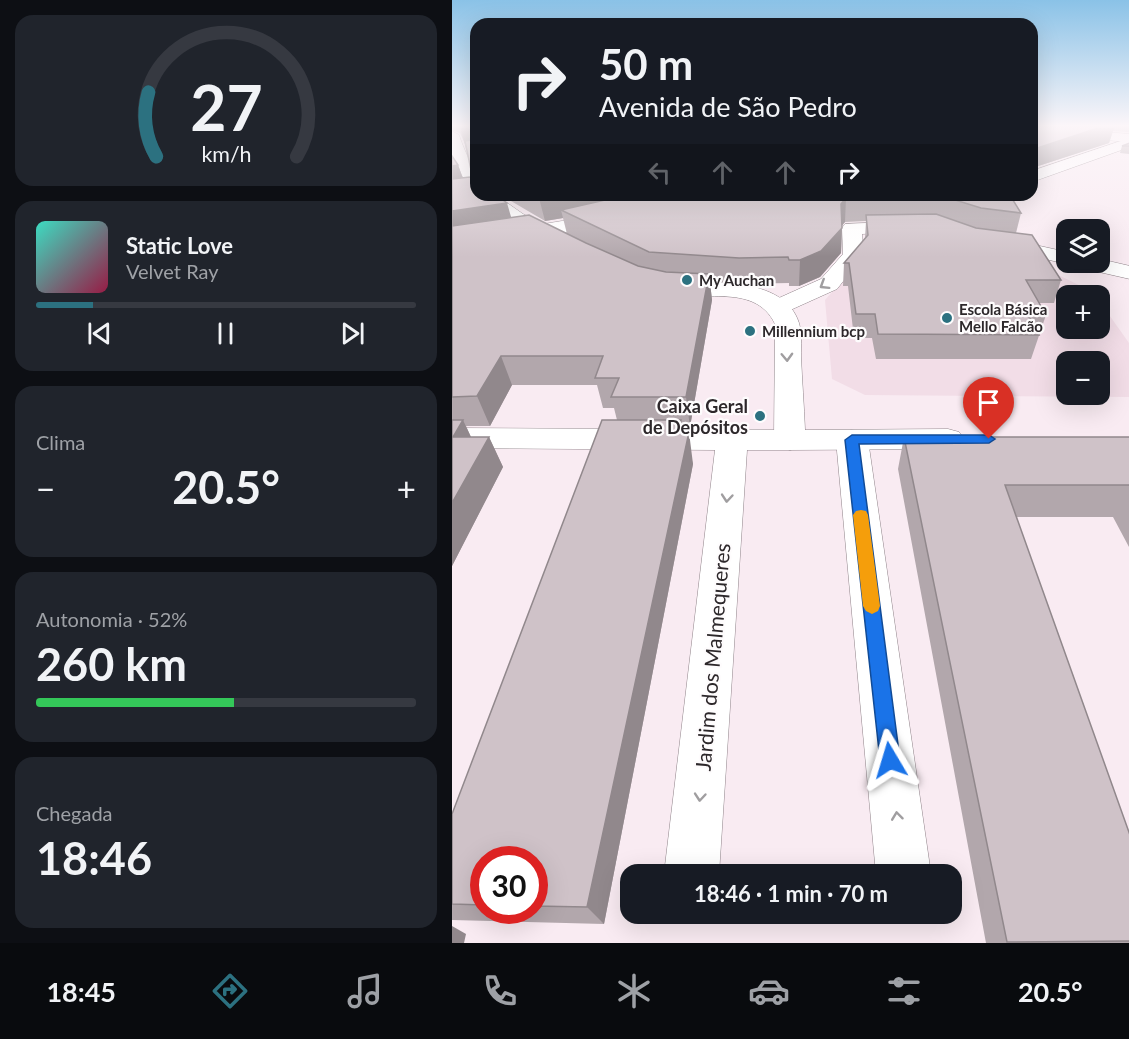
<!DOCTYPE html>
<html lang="pt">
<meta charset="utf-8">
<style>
:root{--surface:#171b24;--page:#20242c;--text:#f1f3f6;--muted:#9ea1a6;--line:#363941;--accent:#2c7180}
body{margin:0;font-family:Lato,sans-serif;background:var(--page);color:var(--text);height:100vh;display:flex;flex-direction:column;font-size:22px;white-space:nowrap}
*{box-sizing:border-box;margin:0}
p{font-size:20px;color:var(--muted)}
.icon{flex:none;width:33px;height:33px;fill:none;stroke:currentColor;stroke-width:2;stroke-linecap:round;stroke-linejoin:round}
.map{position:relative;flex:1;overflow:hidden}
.panel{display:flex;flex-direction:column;gap:15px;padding:15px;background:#0d0f14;width:452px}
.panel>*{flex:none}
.banner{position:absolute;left:18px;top:18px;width:568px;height:183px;border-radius:18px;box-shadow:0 6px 24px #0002;background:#171b24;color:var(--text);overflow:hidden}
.buttons{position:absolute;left:604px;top:219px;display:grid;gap:12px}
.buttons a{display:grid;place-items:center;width:54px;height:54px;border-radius:12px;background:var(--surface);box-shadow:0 6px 24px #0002;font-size:30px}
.speed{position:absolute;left:18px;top:846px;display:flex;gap:12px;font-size:30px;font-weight:700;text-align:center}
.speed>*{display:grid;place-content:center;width:78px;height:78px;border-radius:50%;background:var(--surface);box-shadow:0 6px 24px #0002;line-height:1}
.speed .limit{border:9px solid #d22;background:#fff;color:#111}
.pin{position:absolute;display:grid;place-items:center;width:51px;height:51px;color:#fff;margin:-62px -26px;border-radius:50% 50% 50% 0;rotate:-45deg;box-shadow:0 0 6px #0007}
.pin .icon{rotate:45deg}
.me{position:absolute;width:66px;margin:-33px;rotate:353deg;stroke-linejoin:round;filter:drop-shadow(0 0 4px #0008)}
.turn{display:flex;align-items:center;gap:21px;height:126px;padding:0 30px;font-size:27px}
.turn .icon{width:78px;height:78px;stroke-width:2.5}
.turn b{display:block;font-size:42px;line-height:51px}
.lanes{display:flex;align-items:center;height:57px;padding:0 30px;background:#0003;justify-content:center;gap:30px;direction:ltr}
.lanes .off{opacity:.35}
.big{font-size:45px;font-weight:700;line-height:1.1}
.panel .tile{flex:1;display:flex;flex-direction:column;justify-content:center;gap:9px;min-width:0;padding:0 21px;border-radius:18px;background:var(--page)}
.panel .dial{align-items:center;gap:0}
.dial svg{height:156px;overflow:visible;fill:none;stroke:var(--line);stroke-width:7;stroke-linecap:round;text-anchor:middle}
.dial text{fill:var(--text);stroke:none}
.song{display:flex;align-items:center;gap:18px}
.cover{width:72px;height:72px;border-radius:9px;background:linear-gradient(135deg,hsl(170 70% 55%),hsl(340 70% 35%))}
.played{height:6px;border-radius:3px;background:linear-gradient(90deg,var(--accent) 15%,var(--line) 15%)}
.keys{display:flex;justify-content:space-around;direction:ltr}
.heat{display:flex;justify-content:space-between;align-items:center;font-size:33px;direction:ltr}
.charge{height:9px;border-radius:4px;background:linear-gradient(90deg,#34c759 52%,var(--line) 0)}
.trip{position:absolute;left:168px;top:864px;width:342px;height:60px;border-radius:18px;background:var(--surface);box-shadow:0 6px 24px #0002;font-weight:700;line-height:60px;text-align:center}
.tabs{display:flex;height:96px;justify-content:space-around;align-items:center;background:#090b0e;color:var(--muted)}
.tabs .icon{width:42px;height:42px}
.tabs .active{color:var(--accent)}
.tabs b{font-size:27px;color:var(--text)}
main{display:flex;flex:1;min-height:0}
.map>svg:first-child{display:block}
</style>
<main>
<section class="panel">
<div class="tile dial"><svg viewBox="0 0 100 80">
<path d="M14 69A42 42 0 1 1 86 69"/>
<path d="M14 69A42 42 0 0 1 10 36" stroke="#2c7180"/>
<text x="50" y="56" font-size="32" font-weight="700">27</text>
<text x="50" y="72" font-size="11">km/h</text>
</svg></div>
<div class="tile">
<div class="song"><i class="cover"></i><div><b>Static Love</b><p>Velvet Ray</p></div></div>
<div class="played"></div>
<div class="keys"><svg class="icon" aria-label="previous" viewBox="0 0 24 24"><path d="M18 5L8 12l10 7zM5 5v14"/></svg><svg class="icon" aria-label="pause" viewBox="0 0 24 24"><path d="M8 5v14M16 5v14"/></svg><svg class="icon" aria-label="next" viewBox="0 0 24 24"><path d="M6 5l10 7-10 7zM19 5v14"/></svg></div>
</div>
<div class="tile"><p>Clima</p>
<div class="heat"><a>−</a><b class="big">20.5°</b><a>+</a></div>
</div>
<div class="tile"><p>Autonomia · 52%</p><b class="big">260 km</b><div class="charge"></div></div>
<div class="tile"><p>Chegada</p><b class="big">18:46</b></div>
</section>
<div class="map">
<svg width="678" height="943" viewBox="0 0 678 943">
<rect width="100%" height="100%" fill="#f9ebf2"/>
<path fill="#f2dde7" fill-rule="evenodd" d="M553 249 639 291 643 295 615 296V328H648V302L677 343V397L413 395 380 379 373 300 403 266ZM615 362H648V394H615Z"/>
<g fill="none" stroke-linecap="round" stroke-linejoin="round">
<g stroke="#8f8389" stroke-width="1">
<path id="minor" d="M678 138V147L580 182V171Z
M223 195H255L252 199 110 233 0 251V239L110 221Z
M458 221 465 223 468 227 465 231 410 234 412 255 385 289 334 312 326 314 318 312 314 307 318 302 369 279 391 254 390 228 393 224Z
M547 237 615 252V262H622L615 264 540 247 537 243 540 239Z
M648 259 678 266V279L625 267 623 262H648Z
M0 428 338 430 349 433 354 440 349 447 338 450H295L267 874H212L263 450 0 448Z
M400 430 411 433 416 440 479 874H424L384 440 389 433Z"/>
</g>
<g stroke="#8f8389" stroke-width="1">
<path id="major" d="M580 126 678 134V142L580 134Z
M0 131 7 135C14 157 24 168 24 190L18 189 0 160Z
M24 195H44L71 214 111 235 114 239 111 243H97L57 222Z
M215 283C254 282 332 275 347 323 350 333 349 346 349 356 350 380 352 405 353 430L496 429 507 432 512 439 507 446 496 449 338 450 327 447 322 440 323 324C302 280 244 304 207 295L204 290 207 285Z"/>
</g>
<use href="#minor" fill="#fff" fill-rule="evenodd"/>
<use href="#major" fill="#fff" fill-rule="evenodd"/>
</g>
<path fill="#b2a7ac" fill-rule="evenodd" d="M0 125H24V195L59 217 115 234 111 218 93 221 49 195H552L569 213 564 233 609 280 602 303H587L594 315 579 359H424L420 338H402L396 286H391L392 263 413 238 414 221 393 222 390 225 389 253 368 277 347 286H337V283L289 284 258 282 260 300 238 427H230L231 432 241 464 152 924 0 920V814L165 420 162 408H151L145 385H60L38 426H14L19 437H37L51 467 0 566V156L6 165 11 178 22 180 19 170 15 148 8 133 0 130ZM32 860H82V910H32Z
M580 125H678V132L661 131 657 143 580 168Z
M678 143V154L668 153 670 146Z
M452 437H678V549L661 517H564L678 835V943H534L446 469Z"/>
<path fill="#91888c" d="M655 125H663L657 143 580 168V164L585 148Z
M17 127 24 147 14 148 8 128Z
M583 153 580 164V154Z
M6 165 14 187 0 189V166Z
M100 195H213L109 210 111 218 93 221 87 198Z
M394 198 393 222 388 228 389 204Z
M55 203 62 227 0 237V211Z
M390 228 389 253 368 277 347 286 348 260Z
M257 274 260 300 238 427 234 397Z
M49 356 60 385 38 426 25 396Z
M11 420 25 450 1 437Z
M229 420 233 448 237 432 241 464 152 924 135 907Z
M37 437 51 467 0 566V503Z
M0 926 14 934 12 943H0Z"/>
<path fill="#cfc2c8" stroke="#91888c" stroke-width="1.5" d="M6 125H24V170H19L13 141 19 140 20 129 17 127 8 128Z
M580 125H655L585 148 583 153 580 154Z
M678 143V146H670Z
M0 156 6 165 0 166Z
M18 177 24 181V195H44L55 203 0 211V179Z
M82 195H100L87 198Z
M175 195H552L559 197 569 213 529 208 487 195 394 198 389 204 390 228 369 251 348 260H337L336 257 287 258 197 252 109 210Z
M484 214 524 228 580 235 609 280H574L594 315H576L587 335 426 334 423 314H404L397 263H392L416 235 414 215Z
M77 215 134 243 186 266 214 272 257 274 234 397H159L167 378H143L151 356H49L25 396 0 397V226Z
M0 420H11L1 437H37L0 503Z
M150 420H229L226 432H237L135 907 82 906V860H32V905L0 904V814Z
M452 437H678V485H553L678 835V941L555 942Z"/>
<defs><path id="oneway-chevron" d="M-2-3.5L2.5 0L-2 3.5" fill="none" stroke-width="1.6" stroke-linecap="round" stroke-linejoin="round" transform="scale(1.5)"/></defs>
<g stroke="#a09ea0">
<use href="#oneway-chevron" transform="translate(372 285) rotate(148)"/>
<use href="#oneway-chevron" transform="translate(335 357) rotate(88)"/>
<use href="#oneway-chevron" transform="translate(275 498) rotate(95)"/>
<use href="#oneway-chevron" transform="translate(248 797) rotate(95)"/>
<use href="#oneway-chevron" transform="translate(445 816) rotate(-97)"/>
</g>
<linearGradient id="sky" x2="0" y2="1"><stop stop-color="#8ac2e7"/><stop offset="0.49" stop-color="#fcf6f9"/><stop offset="1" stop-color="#fcf6f9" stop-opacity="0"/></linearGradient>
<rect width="678" height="257" fill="url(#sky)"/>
<path fill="#1a73e8" stroke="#114b97" stroke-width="1.5" d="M400 435H537L543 439 537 443 407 444 448 760 445 767 438 770 431 767 428 760 393 440Z"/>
<path fill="#f59e0b" d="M409 510 414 511 416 515 428 606 426 611 420 614 414 611 411 606 401 515 404 511Z"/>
<g fill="#2c7180" stroke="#fefcfd" stroke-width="2">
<circle cx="235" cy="280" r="6"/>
<circle cx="495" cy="318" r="6"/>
<circle cx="298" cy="331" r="6"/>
<circle cx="308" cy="416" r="6"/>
</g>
<g text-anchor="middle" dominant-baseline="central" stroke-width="4.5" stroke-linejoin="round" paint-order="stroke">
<g font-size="15" font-weight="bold" fill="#2d282b" stroke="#fefcfd" text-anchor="start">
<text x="247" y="280">My Auchan</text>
<text x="507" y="309">Escola Básica<tspan x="507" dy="17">Mello Falcão</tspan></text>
<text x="310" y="331">Millennium bcp</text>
</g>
<g font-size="18" font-weight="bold" fill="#2d282b" stroke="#fefcfd" text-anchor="end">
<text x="296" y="406">Caixa Geral<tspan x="296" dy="21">de Depósitos</tspan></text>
</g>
<g font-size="21" fill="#2d282b" stroke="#fefcfd">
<text transform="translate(260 657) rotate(-85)">Jardim dos Malmequeres</text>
</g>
</g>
</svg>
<div class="buttons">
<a><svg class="icon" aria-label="layers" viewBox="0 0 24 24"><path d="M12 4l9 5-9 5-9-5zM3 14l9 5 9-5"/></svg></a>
<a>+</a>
<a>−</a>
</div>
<div class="speed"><div class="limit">30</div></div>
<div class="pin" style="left:537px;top:439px;background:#d93025"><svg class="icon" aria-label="arrive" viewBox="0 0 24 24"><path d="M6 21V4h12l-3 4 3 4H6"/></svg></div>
<svg class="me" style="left:438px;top:760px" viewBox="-20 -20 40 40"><path d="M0-17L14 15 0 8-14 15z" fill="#1a73e8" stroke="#fff" stroke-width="4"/></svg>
<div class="trip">18:46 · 1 min · 70 m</div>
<div class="banner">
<div class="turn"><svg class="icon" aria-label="right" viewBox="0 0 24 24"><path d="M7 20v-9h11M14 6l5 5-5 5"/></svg><div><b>50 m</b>Avenida de São Pedro</div></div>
<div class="lanes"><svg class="icon off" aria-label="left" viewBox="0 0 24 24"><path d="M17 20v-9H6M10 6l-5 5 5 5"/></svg><svg class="icon off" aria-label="ahead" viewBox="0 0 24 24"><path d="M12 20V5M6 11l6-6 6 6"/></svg><svg class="icon off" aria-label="ahead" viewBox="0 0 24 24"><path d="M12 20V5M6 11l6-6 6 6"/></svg><svg class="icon" aria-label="right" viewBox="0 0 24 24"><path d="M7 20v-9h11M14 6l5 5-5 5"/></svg></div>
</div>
</div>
</main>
<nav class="tabs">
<b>18:45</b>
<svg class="icon active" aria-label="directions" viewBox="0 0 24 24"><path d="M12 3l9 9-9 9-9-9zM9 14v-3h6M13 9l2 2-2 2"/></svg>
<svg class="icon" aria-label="music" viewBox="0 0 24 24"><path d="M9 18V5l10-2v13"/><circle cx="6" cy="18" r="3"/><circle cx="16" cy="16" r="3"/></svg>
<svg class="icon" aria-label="phone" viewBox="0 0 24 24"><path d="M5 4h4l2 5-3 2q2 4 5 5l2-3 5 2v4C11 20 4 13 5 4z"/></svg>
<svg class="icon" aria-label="climate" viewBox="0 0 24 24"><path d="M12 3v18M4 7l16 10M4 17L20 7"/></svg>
<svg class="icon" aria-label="car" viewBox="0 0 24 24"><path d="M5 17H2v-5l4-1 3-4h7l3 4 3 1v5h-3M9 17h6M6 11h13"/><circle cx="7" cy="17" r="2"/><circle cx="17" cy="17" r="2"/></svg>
<svg class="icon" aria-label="filters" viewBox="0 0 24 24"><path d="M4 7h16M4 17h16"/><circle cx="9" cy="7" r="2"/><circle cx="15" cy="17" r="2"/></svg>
<b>20.5°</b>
</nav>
